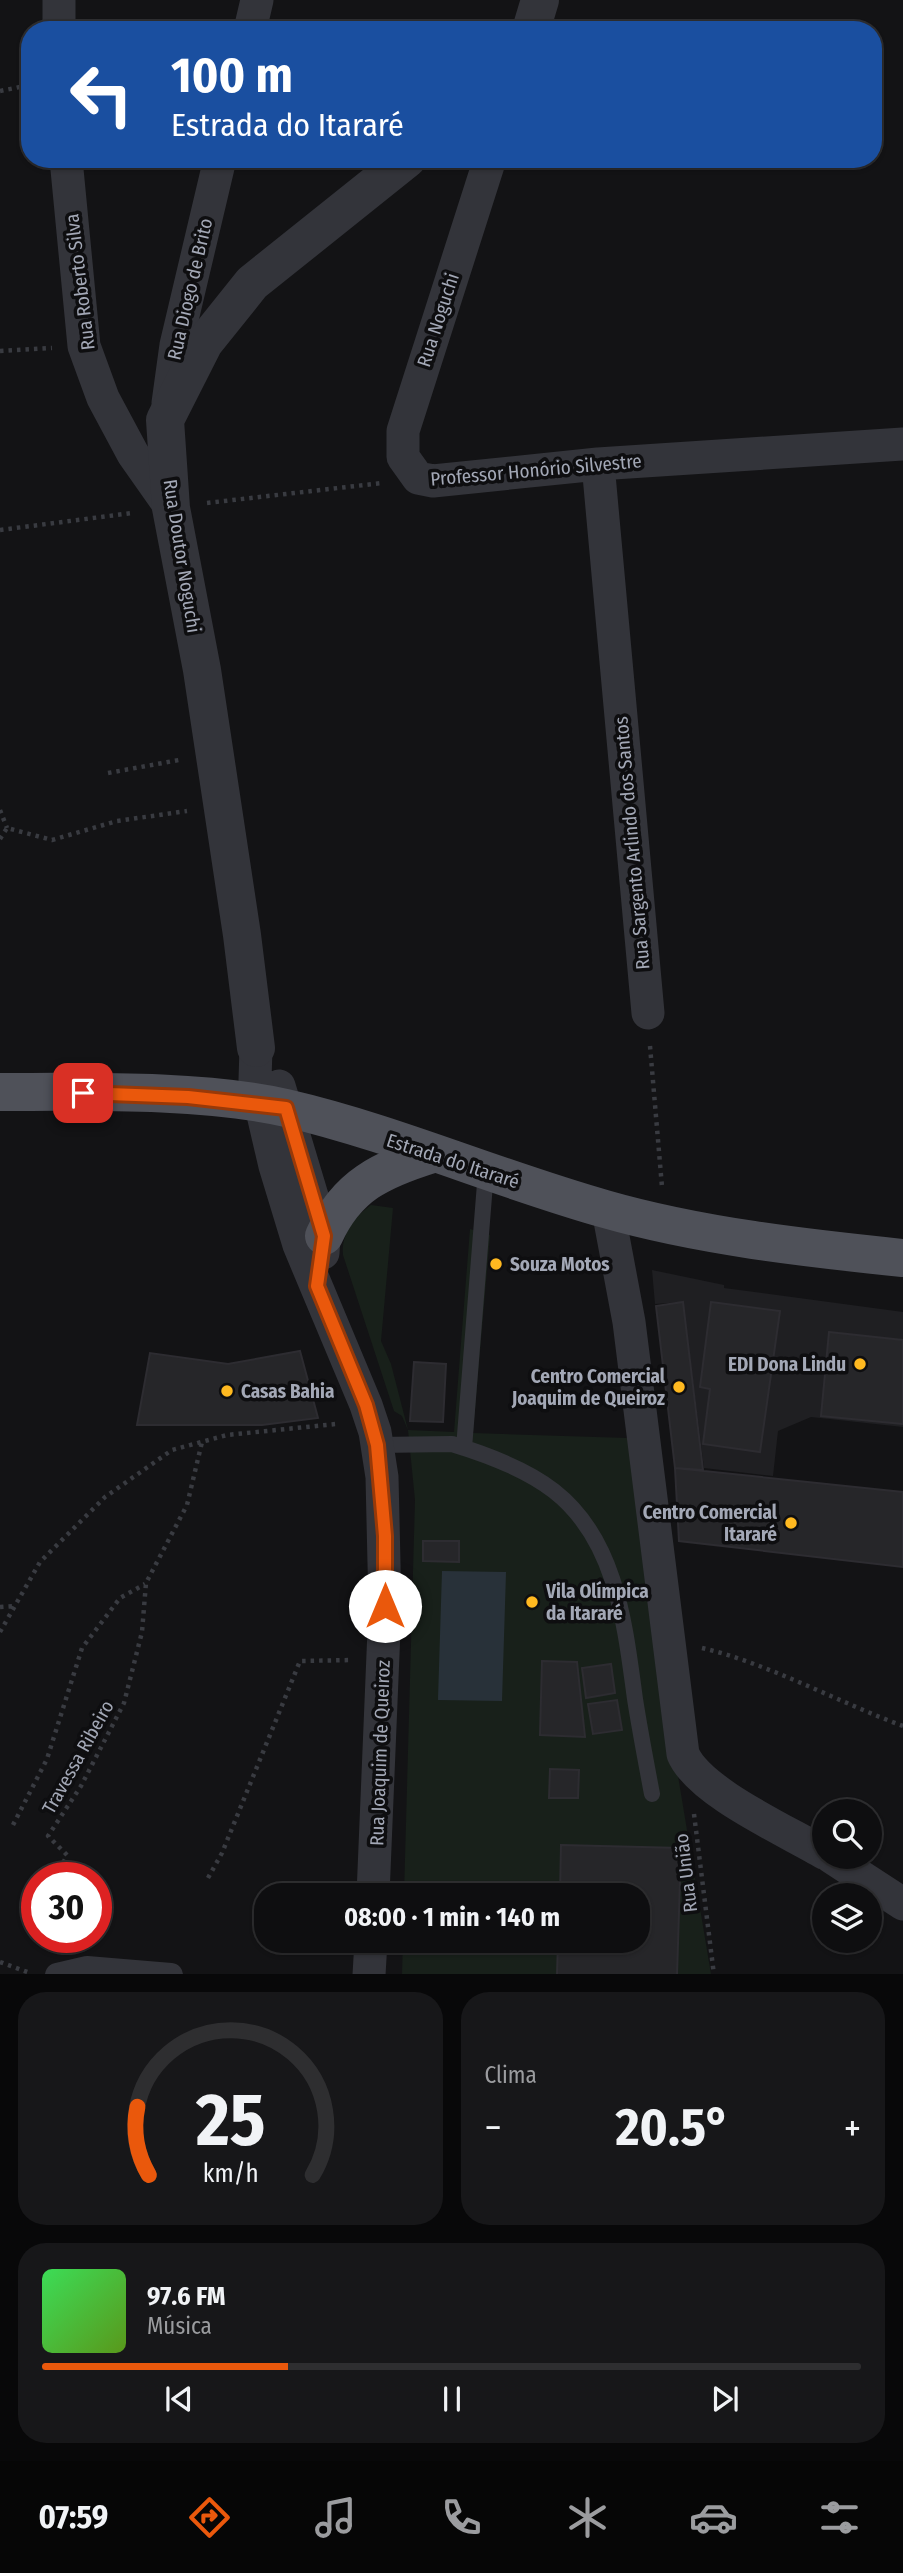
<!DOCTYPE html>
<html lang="pt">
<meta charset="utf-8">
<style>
:root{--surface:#0e0e10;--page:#171719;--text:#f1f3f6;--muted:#9b9c9f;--line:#2e2e30;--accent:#ea580c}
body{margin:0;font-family:"Fira Sans Condensed",sans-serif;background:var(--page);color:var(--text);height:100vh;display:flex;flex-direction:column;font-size:26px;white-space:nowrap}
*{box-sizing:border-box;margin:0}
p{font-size:23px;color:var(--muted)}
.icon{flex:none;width:38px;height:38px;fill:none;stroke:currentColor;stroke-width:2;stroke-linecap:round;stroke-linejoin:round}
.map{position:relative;height:1974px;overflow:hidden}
.side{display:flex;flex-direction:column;gap:18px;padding:18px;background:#080809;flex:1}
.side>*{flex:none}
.guide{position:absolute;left:21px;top:21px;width:861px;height:147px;border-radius:28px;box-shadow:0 2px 5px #0004,0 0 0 2px var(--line);background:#1a4fa0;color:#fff;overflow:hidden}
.buttons{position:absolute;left:812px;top:1799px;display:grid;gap:14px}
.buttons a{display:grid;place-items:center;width:70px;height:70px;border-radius:50%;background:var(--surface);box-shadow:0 2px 5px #0004,0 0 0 2px var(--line);font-size:35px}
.speed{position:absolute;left:21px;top:1862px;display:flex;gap:14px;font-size:35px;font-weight:700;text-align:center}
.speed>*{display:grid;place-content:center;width:91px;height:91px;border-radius:50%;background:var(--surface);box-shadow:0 2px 5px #0004,0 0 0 2px var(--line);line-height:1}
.speed .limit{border:10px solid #d22;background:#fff;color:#111}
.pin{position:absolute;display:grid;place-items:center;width:60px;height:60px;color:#fff;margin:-30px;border-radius:14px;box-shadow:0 4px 10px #0006}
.me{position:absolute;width:77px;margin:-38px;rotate:0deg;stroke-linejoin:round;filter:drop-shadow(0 0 5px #0008)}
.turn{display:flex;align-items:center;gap:24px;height:147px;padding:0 35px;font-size:32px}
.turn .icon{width:91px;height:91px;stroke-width:2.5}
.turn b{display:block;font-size:49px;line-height:60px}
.big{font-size:52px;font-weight:700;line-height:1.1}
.side .tile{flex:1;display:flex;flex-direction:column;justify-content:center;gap:10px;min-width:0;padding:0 24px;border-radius:28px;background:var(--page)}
.side .dial{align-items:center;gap:0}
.dial svg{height:182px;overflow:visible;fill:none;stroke:var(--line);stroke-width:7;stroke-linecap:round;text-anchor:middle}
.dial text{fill:var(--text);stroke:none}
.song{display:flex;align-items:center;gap:21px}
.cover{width:84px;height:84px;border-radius:10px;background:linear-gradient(135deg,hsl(130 70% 55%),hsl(90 70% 35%))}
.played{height:7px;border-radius:4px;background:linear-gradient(90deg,var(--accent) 30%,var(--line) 30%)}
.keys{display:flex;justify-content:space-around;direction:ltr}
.heat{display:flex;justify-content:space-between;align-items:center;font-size:38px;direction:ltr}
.side .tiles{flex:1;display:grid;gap:18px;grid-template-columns:1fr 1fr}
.tile:last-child{grid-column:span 2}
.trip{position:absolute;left:254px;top:1883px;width:396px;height:70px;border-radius:28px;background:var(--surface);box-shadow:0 2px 5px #0004,0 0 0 2px var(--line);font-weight:700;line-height:70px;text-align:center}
.tabs{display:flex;height:112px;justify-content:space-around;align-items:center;background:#060606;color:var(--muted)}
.tabs .icon{width:49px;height:49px}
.tabs .active{color:var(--accent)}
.tabs b{font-size:32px;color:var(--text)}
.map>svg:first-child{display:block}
</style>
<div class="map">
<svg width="903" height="1975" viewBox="0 0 903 1975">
<rect width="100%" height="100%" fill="#131315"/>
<path fill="#1f1f22" d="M652 1270 724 1285V1288L903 1312V1427L811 1417 778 1431 773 1476 704 1468 683 1302 655 1304Z"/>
<path fill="#18201a" d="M371 1205 393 1208 381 1341 391 1364 408 1430 402 1416 394 1411 343 1255C341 1234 354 1217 371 1205Z
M470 1229 490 1235 473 1433 628 1438 666 1704 711 1974H402L403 1941H637V1895H404L415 1500 408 1430 454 1432Z"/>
<path fill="#283139" d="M442 1571 506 1572 502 1701 438 1700Z"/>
<path fill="#262629" stroke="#2d2c31" stroke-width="2" d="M683 1302 703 1470 675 1468 656 1306Z
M711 1302 780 1311 760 1452 703 1444 710 1389 700 1387Z
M829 1332 903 1340V1424L821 1416Z
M300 1351 318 1418 262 1425H137L150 1353 228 1364Z
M414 1362 446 1364 443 1422 410 1421Z
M675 1468 903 1492V1567L679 1541Z
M423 1541H459V1562L423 1561Z
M542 1661 577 1662 585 1737 540 1735Z
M611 1664 615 1693 586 1698 582 1668Z
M617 1700 622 1730 593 1734 588 1704Z
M550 1769 579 1770 578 1798H549Z
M561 1845 681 1848 677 1975H557L558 1941H637V1895H560Z"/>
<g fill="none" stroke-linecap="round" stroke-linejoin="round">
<path stroke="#393b41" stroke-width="4.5" stroke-dasharray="3.5 5" stroke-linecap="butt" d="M0 91 30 85
M0 351 52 348
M207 503 382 483
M0 530 132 513
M108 773 179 760
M0 810 7 828
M0 839 7 828 52 840 117 821 187 811
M650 1046 662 1187
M0 1607 14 1606
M0 1632 40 1562 105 1497 172 1450 227 1435 336 1424
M702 1648C767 1663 838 1702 903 1726
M694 1814 714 1975
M13 1825 47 1759 82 1648 120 1598 145 1584
M56 1878 67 1855 48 1836 81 1786 124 1703 142 1632 146 1583 187 1505 202 1442
M208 1878 222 1853 300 1661 351 1660
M0 1962 30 1973"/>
<path stroke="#33343a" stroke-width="16" d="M377 1445 452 1444C485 1454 526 1469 554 1491 617 1540 625 1626 635 1699 640 1731 646 1762 652 1794
M464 1448 486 1171"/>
<path stroke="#33343a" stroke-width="24" d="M57 1975 87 1968 171 1975"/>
<path stroke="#33343a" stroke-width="33" d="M59 0V30
M250 30 257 0
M66 159 84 346 103 398 133 454 171 508
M490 159 403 431V457L418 478 433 481 598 464 903 444
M168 403 176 345 220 159
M598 464 648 1013
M256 1048 255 1080 275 1166 299 1245 366 1405 375 1432 382 1477 385 1606 373 1895
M279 1086 324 1236 323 1253
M608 1210 629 1322 683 1754C699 1792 787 1831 824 1853
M831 1857 903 1904
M369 1975 371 1941"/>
<path stroke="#33343a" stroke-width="38" d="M531 30 540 0
M256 1048 242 935 202 670 171 508 165 420 204 343 252 283 407 159"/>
<path stroke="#4f5159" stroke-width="38" d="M0 1092C87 1092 202 1089 286 1108 394 1133 498 1179 605 1209 699 1236 805 1248 903 1258
M324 1236C347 1185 381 1170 432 1154"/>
</g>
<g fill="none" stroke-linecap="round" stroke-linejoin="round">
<g stroke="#983908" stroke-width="18">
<path id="route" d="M83 1093 188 1097 286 1108 324 1236 317 1286 366 1405 377 1445 385 1536V1606"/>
</g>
<use href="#route" stroke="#ea580c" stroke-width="12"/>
</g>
<g fill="#ffb920" stroke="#0e0e10" stroke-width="2.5">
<circle cx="496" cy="1264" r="7"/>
<circle cx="860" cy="1364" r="7"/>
<circle cx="679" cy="1387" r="7"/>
<circle cx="227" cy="1391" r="7"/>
<circle cx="791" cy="1523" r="7"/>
<circle cx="532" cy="1602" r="7"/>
</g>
<g text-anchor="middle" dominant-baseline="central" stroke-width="7" stroke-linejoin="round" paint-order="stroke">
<g font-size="19" fill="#a3a8b6" stroke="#0e0e10">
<text transform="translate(80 282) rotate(-97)">Rua Roberto Silva</text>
<text transform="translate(190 289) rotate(-77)">Rua Diogo de Brito</text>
<text transform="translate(438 320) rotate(-72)">Rua Noguchi</text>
<text transform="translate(536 470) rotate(-5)">Professor Honório Silvestre</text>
<text transform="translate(182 556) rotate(81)">Rua Doutor Noguchi</text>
<text transform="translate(632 843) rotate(-95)">Rua Sargento Arlindo dos Santos</text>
<text transform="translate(453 1161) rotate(18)">Estrada do Itararé</text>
<text transform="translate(380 1753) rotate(-88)">Rua Joaquim de Queiroz</text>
<text transform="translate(78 1757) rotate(-61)">Travessa Ribeiro</text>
<text transform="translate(686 1873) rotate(-97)">Rua União</text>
</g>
<g font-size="19" font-weight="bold" fill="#a3a8b6" stroke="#0e0e10" text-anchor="start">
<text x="510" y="1264">Souza Motos</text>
<text x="846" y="1364" text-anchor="end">EDI Dona Lindu</text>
<text x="665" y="1376" text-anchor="end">Centro Comercial<tspan x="665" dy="22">Joaquim de Queiroz</tspan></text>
<text x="241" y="1391">Casas Bahia</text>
<text x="777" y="1512" text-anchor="end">Centro Comercial<tspan x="777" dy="22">Itararé</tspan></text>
<text x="546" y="1591">Vila Olímpica<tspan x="546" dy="22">da Itararé</tspan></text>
</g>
</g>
</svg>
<div class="buttons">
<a><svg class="icon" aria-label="search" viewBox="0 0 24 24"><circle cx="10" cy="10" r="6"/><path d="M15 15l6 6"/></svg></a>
<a><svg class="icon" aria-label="layers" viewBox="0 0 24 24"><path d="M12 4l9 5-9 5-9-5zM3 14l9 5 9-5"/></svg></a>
</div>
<div class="speed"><div class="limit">30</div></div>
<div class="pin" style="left:83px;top:1093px;background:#d93025"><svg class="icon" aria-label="arrive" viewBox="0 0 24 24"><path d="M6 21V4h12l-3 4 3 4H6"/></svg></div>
<svg class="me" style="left:385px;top:1606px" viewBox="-20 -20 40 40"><circle r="19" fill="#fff"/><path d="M0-13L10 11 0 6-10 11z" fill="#ea580c"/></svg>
<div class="trip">08:00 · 1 min · 140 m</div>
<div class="guide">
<div class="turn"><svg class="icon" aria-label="left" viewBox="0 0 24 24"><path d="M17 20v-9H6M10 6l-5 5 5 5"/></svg><div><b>100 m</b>Estrada do Itararé</div></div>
</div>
</div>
<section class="side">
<div class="tiles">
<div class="tile dial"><svg viewBox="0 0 100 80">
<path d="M14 69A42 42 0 1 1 86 69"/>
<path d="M14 69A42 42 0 0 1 9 39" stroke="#ea580c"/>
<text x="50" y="56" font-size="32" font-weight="700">25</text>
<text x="50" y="72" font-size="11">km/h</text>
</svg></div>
<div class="tile"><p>Clima</p>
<div class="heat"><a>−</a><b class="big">20.5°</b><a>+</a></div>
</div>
<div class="tile">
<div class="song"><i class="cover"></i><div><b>97.6 FM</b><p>Música</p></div></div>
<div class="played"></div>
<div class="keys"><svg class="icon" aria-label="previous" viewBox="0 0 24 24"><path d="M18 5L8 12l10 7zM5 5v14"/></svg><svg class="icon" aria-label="pause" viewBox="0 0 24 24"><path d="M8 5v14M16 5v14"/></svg><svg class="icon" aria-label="next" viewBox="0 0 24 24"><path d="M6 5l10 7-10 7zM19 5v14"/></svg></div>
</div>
</div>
</section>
<nav class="tabs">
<b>07:59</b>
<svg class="icon active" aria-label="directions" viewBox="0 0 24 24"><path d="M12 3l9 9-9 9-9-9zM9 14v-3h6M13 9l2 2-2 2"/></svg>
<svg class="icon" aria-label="music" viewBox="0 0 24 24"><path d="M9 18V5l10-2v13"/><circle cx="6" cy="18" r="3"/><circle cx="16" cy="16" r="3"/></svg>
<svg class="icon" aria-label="phone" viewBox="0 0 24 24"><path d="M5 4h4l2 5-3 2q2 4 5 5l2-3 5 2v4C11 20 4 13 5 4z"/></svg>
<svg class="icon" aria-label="climate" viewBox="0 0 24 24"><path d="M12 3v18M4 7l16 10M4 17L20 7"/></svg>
<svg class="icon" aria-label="car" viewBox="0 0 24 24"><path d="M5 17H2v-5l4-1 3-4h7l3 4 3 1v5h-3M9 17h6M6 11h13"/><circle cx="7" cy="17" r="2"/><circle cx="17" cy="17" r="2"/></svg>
<svg class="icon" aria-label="filters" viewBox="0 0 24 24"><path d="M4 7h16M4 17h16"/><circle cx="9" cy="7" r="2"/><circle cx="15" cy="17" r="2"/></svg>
</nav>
